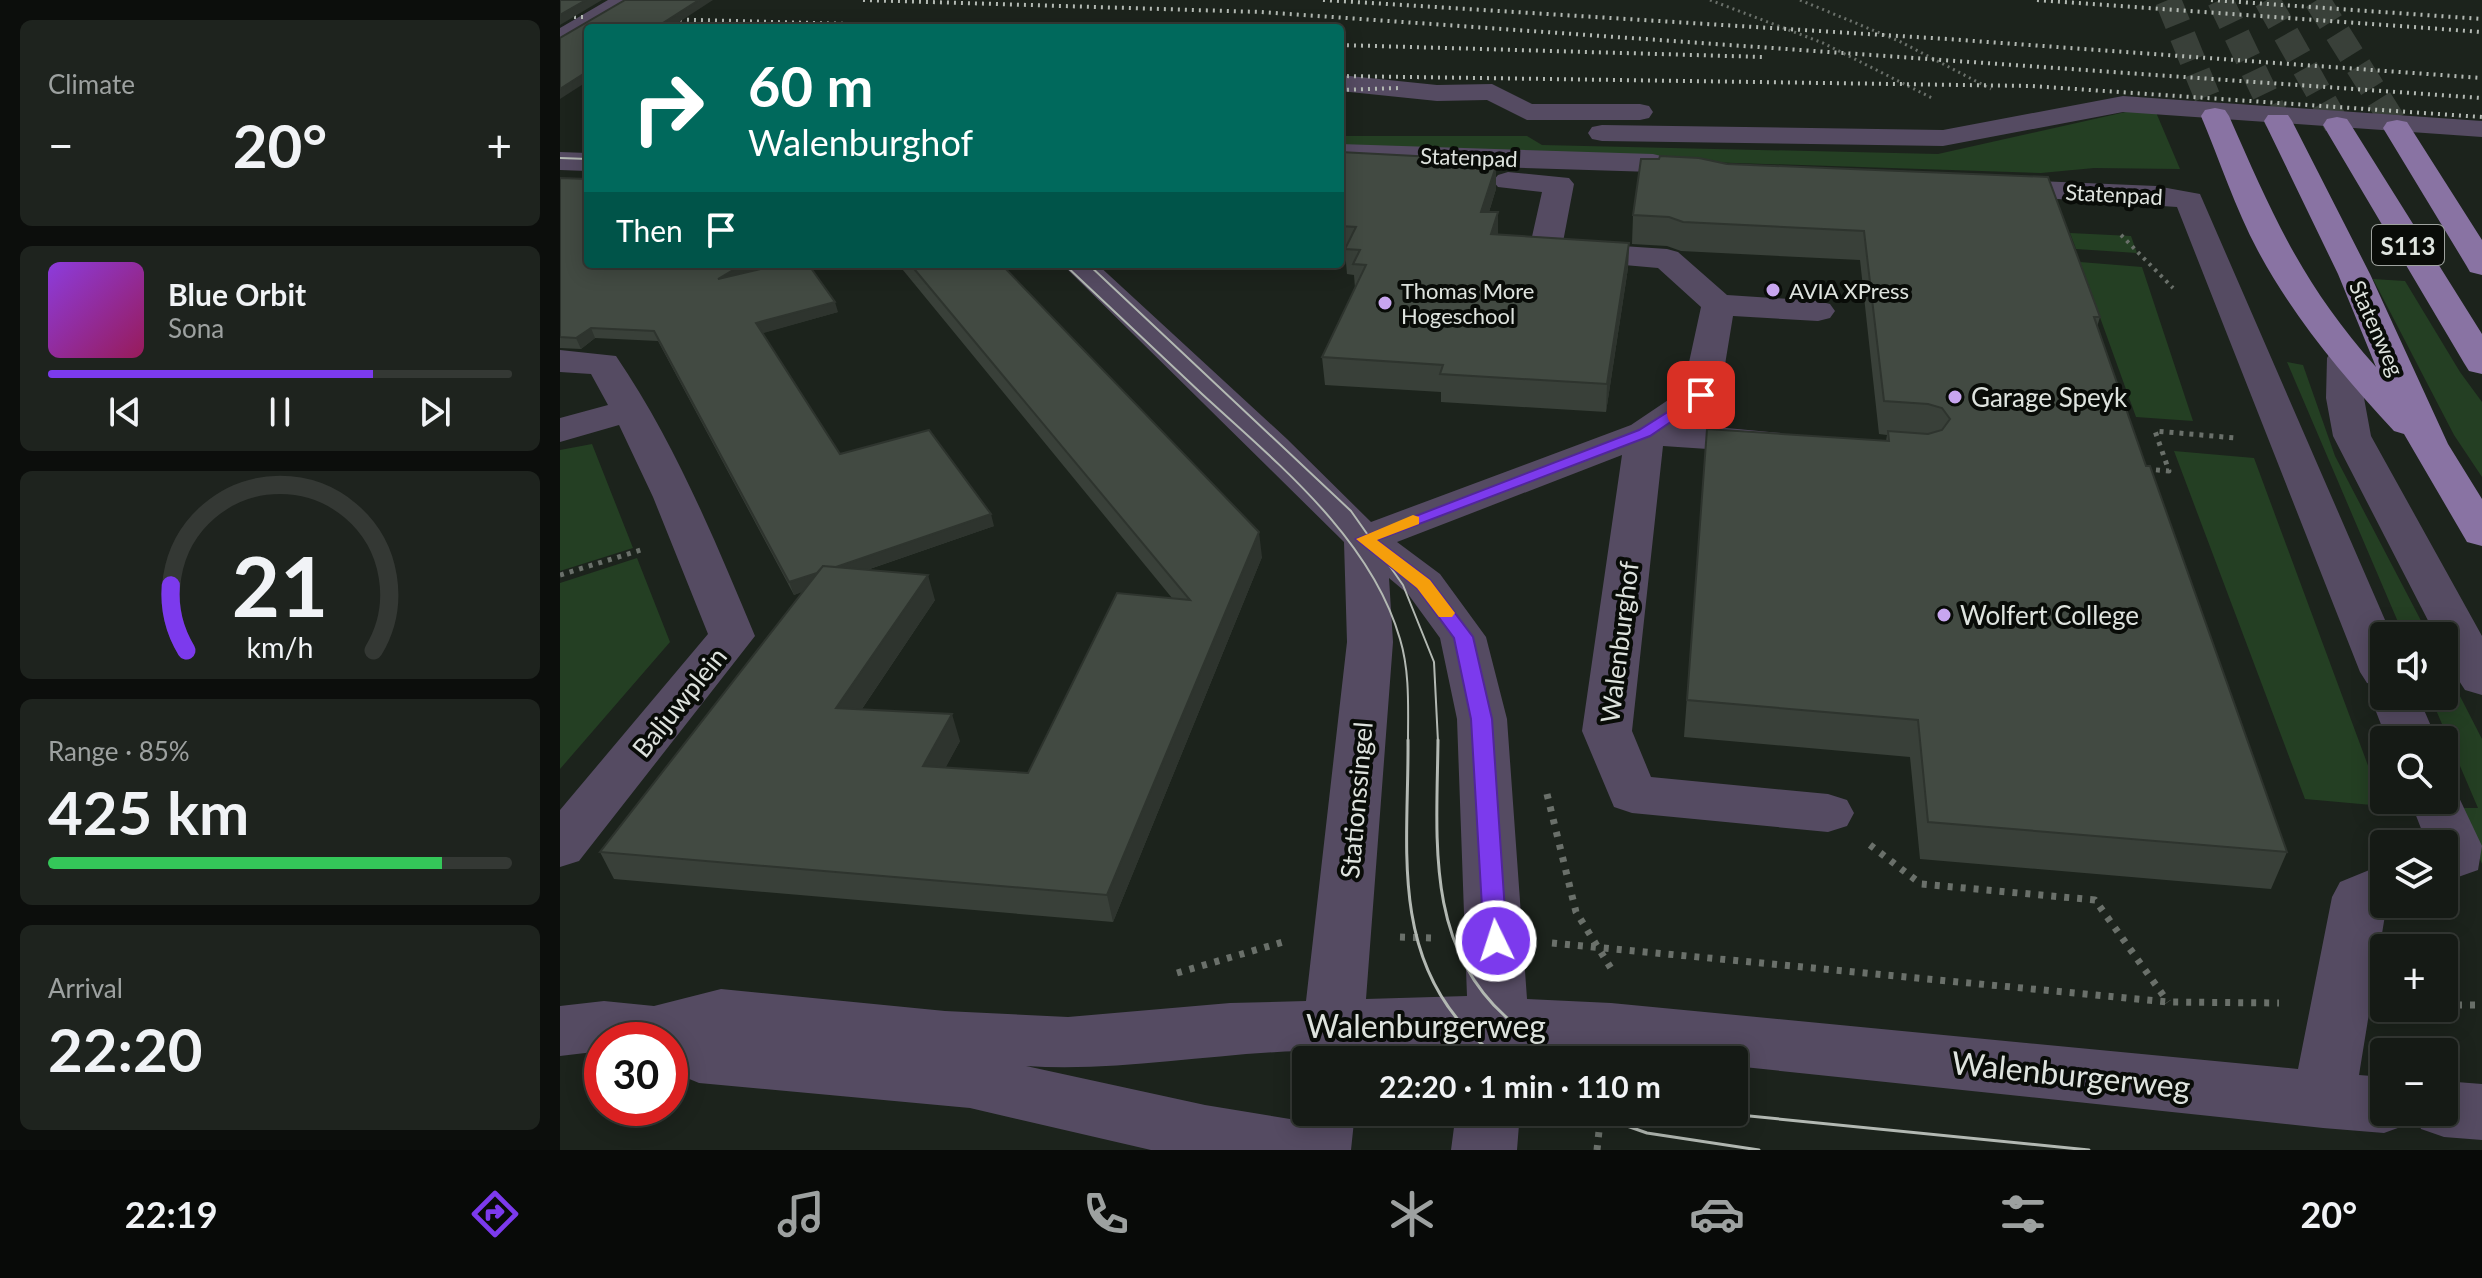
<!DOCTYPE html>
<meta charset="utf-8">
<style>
:root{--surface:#151a15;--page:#1e231e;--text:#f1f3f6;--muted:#9da1a0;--line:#343834;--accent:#7c3aed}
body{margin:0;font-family:Lato,sans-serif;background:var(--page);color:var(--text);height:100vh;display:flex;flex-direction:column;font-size:30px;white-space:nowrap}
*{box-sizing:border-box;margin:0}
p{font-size:26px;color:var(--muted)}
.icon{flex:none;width:44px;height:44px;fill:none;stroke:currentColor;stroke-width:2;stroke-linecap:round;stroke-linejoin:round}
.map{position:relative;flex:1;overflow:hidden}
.drawer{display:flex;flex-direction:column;gap:20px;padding:20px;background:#0c0e0c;width:560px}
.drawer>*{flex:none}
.top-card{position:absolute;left:24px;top:24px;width:760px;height:244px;border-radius:8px;box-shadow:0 4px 20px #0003,0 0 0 2px var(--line);background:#00695c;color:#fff;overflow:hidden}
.tools{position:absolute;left:1810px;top:622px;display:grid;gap:16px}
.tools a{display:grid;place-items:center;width:88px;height:88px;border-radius:8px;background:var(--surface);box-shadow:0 4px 20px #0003,0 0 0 2px var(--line);font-size:40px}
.speed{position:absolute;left:24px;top:1022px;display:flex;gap:16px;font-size:40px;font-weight:700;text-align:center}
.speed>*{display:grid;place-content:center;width:104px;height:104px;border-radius:50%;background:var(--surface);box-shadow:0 4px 20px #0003,0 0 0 2px var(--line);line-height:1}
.speed .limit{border:12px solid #d22;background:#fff;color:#111}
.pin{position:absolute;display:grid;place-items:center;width:68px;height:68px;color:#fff;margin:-34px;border-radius:16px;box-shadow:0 4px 12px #0006}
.me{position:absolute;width:88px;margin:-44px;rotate:356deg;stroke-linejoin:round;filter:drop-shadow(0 0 6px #0008)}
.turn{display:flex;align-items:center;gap:28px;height:168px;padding:0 32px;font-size:36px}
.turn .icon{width:104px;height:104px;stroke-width:2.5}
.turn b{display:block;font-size:56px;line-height:68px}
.then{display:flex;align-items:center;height:76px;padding:0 32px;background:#0003;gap:16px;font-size:30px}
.big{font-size:60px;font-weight:700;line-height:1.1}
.drawer .tile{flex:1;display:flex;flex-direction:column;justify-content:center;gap:12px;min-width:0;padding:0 28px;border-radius:12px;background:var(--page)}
.drawer .dial{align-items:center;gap:0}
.dial svg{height:208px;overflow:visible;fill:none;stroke:var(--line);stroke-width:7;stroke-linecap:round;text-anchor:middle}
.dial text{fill:var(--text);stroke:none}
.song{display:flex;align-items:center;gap:24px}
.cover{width:96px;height:96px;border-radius:12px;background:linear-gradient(135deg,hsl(270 70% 55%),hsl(330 70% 35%))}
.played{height:8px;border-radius:4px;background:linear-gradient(90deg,var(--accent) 70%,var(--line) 70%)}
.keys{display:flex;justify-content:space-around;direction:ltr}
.heat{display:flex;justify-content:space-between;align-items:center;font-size:44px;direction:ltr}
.charge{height:12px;border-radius:6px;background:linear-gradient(90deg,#34c759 85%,var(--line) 0)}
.trip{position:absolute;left:732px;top:1046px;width:456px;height:80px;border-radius:8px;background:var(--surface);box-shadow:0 4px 20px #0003,0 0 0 2px var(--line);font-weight:700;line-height:80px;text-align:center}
.tab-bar{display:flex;height:128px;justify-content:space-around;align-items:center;background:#080a08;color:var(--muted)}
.tab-bar .icon{width:56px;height:56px}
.tab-bar .on{color:var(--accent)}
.tab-bar b{font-size:36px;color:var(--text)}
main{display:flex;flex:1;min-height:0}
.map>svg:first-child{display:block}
</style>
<main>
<section class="drawer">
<div class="tile"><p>Climate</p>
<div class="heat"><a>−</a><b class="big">20°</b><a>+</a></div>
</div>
<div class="tile">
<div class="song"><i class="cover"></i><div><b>Blue Orbit</b><p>Sona</p></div></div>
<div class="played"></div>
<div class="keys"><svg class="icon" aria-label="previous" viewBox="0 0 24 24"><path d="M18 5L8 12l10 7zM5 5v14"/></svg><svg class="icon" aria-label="pause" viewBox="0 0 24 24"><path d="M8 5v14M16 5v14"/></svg><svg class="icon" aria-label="next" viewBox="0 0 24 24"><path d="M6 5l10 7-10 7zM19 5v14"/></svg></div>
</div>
<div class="tile dial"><svg viewBox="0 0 100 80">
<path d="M14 69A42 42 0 1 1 86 69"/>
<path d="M14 69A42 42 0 0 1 8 44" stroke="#7c3aed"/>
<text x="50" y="56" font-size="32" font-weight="700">21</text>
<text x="50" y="72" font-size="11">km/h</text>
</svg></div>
<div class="tile"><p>Range · 85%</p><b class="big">425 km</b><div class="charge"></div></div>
<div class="tile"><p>Arrival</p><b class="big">22:20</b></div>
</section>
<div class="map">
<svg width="1922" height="1150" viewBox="0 0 1922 1150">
<rect width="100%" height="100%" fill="#1c231c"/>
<path fill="#243f23" d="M1579 109 1595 110 1620 169 1534 168 1481 173 780 150V136H967L982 145 1378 154Z
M1510 233 1571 236 1577 253 1516 249Z
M1520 262 1582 267 1633 421 1576 417Z
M1813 279 1845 281 1900 372 1922 402V477L1894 435Z
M1727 362 1743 365 1775 456 1869 636H1844Z
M32 444 73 548 0 571V450Z
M1614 451 1694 458 1823 806 1745 799Z
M77 558 110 642 0 769V583Z
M1884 665 1922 739V864L1898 808H1918L1870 696H1884Z"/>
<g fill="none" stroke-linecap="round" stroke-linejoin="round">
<path stroke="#394039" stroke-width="26" stroke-dasharray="26 13" stroke-linecap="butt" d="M1608 0 1655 116
M1660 0 1718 121
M1707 0 1777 125
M1757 0 1837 128"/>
<path stroke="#6a706a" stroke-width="3" stroke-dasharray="2 4" stroke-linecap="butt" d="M1150 0 1263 43 1372 98
M1240 0 1339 41 1431 89"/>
<path stroke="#6a706a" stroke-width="4" stroke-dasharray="3 5" stroke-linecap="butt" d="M1561 235 1613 288"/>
<path stroke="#6a706a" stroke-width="5" stroke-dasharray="4 6" stroke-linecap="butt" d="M1586 469 1609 471 1595 431 1676 438
M0 575 81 550"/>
<path stroke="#6a706a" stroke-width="7" stroke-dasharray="5 8" stroke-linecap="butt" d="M987 794 1016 912 1052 970
M1310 845 1361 884 1535 900 1608 1002
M840 937 874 938
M992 943 1608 1002 1719 1003
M617 973 723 942
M1884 1005H1922
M1037 1150 1041 1112"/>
<path fill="#554b62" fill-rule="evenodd" d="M48 0H75L0 45V28Z
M780 75 877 85 932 84 972 104H1080L1089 106 1093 112 1089 118 1080 120H967L927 100 877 101 780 91Z
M1563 96 1922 121V137L1563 112 1383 146 1042 141 1032 139 1028 133 1032 127 1042 125 1383 130Z
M780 144 1093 154 1150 168 1155 174 1150 180 1140 183 1093 172 780 162Z
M0 152 28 153V171L0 170Z
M948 172 1009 178 1014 184 1003 242 1107 249 1118 252 1167 295 1258 301 1270 304 1275 311 1270 318 1258 321 1173 316 1160 395 1124 424 1221 433 1227 441 1221 449 1207 453 1103 446 1072 731 1091 777 1268 794 1287 800 1294 813 1287 826 1268 832 1072 813 1054 807 1022 731 1062 455 837 542 880 574 926 637 947 719 967 999 1051 1003 1738 1069 1772 897 1780 882 1824 864V904H1836L1826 909 1799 1075 1824 1077V1112H1852L1846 1125 1824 1133 1763 1128 1174 1066V1060H1117L964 1049 963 1060H901L903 1046H900L802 1049 801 1060H746V1074L739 1060 740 1051C649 1054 557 1072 466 1066L645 1105 730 1119 740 1092 746 1090V1112H795L791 1150H591L410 1108 139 1083 110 1071V1040H42V1051L0 1056V1006L44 1001 94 1006 161 989 385 1011 508 1017 670 1003 746 1001 787 642 784 542 502 264H537L727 439 811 522 1071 425 1123 390 1141 307 1098 268 974 257 969 250 982 192 938 187 933 181 938 175ZM829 578 848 594 880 638 897 719 907 996 806 999 833 642Z
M1432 179 1596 186 1640 194 1832 636H1824V696H1858L1877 740H1827L1810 696 1816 685 1807 683 1800 672 1617 207 1422 194 1417 188 1422 182Z
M1785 347 1798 350 1803 358 1804 398 1811 436 1922 636V695L1905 690C1894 673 1884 657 1884 636H1876L1773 436 1766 398 1767 358 1772 350Z
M0 350 56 356C114 441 155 540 195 636L19 861 0 867V810L148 634 93 497 59 425 0 442V418L48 405 31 374 0 372Z
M1884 784 1894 787 1922 846 1918 870 1884 882V844H1867L1850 800H1884Z
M1884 1081 1922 1084V1140L1884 1137 1861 1129 1854 1112H1884Z
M896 1112H960L957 1150H891Z"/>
<path fill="#8973a3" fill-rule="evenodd" d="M1655 108 1665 110 1669 116C1713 216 1742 284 1816 367L1778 274 1704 121 1708 115H1728L1732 121 1810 274 1888 444 1922 499V546L1907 542 1844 434 1834 431C1783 376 1734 318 1698 251 1675 208 1660 161 1641 116L1645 110Z
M1777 117 1787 119 1791 125 1922 334V374L1909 371 1904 363 1763 125 1767 119Z
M1837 120 1847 122 1922 240V275L1910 272 1906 265 1823 128 1827 122Z"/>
<path stroke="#b3b9b3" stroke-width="2" d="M0 158 28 159
M504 264C550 307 596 351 642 394 716 462 811 538 840 639 850 672 848 708 848 742
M528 264 791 511 843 585 874 662 878 742"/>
<path stroke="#b3b9b3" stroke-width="3" d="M848 740C849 837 831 942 900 1022 911 1036 927 1048 940 1060
M878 740C877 837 865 944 945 1016 963 1032 985 1045 1004 1060
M1027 1112 1087 1133 1199 1150
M1149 1112 1529 1150"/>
<path stroke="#b3b9b3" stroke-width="4" stroke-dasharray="2 5" stroke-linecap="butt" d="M303 0 701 12 1922 98
M763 0 1387 39 1922 78
M1477 0 1922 32
M1651 0 1922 19
M0 17H23
M99 19 447 28
M780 45 1204 57
M780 76 1472 86 1922 117
M780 90 840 88"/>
</g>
<path fill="#394039" d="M780 152 936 166V189L929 212H938V234L1069 243 1068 268 1046 412 881 402V392L765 385 762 357 795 288 794 275 787 274 785 251H780Z
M1100 156 1540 317 1537 327 1586 466 1727 852 1711 889 1360 859 1350 757 1124 737 1147 429 1326 441 1327 435 1319 434 1300 260 1121 251 1107 246 1072 244 1073 215Z
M0 178 278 312 202 333 280 454 434 526 307 570 375 600 302 709 400 741 385 768 468 773 612 598 338 264H441L702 557 553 922 54 879 40 852 243 591 234 595 98 341 35 338 21 349 0 348Z"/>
<path fill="#2e342e" d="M26 0H42L0 25V15Z
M139 0H153L110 28H95Z
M28 71V81L0 99V89Z
M936 166V189L921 237V212Z
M938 212V237L931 234Z
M1069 243 1068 268 1046 412 1047 384Z
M183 264H203L161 290 158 279Z
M275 302 278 312 200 334 196 323Z
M31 328 35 338 21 349 16 338Z
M431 514 434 526 234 595 229 582Z
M699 532 702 557 553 922 547 895Z
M368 575 375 600 285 734 276 708Z
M392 714 400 741 372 793 363 766Z"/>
<path fill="#424a42" stroke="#2e342e" stroke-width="2" d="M0 0H26L0 15Z
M65 0H139L95 28H28V71L0 89V38Z
M780 152 931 160 936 166 921 212H938L931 234 1069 243 1047 384 880 374 883 365 762 357 806 265 793 264 800 250 785 249 796 227 780 226Z
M1100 156 1139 158 1167 164 1488 177 1540 317H1534L1586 466H1590L1727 852 1368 822 1358 720 1127 700 1147 429 1329 441 1328 431 1368 434 1382 430 1390 419 1382 408 1368 404 1324 401 1304 231 1123 222 1109 217 1073 215 1081 159H1099Z
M0 178 28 179V264H183L158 279 222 264H248L275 302 196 323 280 454 369 430 431 514 276 567 263 566 257 573 229 582 94 331 31 328 16 338 0 337Z
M350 264H441L699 532 547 895 40 852 263 566 368 575 276 708 392 714 363 766 468 773 557 593 630 600Z"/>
<path fill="#7c3aed" stroke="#51269a" stroke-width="2" d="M1141 391 1149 395 1146 398 1090 436 817 540 870 580 913 637 932 719 947 941 944 947H927L924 941 911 719 894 638 857 588 796 539 1079 430Z"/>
<path fill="#f59e0b" d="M853 515 859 517V524L817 540 870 580 895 613 892 617H879L857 588 796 539Z"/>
<g fill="#c8a6ef" stroke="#090c08" stroke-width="3">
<circle cx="1213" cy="290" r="8"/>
<circle cx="825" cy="303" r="8"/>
<circle cx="1395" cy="397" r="8"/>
<circle cx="1384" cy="615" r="8"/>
</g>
<g text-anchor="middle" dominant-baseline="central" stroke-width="8" stroke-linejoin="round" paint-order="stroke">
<g font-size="22" fill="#dee3de" stroke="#090c08">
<text transform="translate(909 157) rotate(2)">Statenpad</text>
<text transform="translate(1554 194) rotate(3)">Statenpad</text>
<text transform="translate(1817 328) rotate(66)">Statenweg</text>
</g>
<g font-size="22" fill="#dee3de" stroke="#090c08" text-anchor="start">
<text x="841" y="290">Thomas More<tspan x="841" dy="25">Hogeschool</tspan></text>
<text x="1229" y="290">AVIA XPress</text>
</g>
<rect fill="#090c08" stroke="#9ea29e" stroke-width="2" x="1812" y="225" width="72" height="40" rx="6"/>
<g font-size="24" font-weight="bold" fill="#dee3de">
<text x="1848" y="245">S113</text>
</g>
<g font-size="26" fill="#dee3de" stroke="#090c08" text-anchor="start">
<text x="1411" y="397">Garage Speyk</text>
<text x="1400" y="615">Wolfert College</text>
</g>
<g font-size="26" fill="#dee3de" stroke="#090c08">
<text transform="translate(1059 642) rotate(-83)">Walenburghof</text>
<text transform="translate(119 702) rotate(-51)">Baljuwplein</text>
<text transform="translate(796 800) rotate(-85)">Stationssingel</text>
</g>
<g font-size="32" fill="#dee3de" stroke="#090c08">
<text x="866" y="1025">Walenburgerweg</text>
<text transform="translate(1511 1074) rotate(6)">Walenburgerweg</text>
</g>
</g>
</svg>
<div class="tools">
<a><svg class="icon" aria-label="sound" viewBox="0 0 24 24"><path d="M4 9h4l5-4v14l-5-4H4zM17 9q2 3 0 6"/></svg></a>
<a><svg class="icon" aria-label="search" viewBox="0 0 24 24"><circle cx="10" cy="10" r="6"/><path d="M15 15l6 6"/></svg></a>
<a><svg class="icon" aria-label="layers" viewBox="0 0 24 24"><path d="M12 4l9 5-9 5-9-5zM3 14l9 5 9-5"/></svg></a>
<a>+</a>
<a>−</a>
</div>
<div class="speed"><div class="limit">30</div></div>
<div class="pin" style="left:1141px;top:395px;background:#d93025"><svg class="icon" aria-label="arrive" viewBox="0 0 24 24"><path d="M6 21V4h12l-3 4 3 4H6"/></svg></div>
<svg class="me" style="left:936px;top:941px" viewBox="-20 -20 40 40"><circle r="17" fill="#7c3aed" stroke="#fff" stroke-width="3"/><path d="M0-11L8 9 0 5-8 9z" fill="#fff"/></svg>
<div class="trip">22:20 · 1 min · 110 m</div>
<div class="top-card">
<div class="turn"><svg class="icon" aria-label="right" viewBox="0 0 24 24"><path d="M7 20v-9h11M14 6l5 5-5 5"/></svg><div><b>60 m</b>Walenburghof</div></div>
<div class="then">Then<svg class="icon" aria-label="arrive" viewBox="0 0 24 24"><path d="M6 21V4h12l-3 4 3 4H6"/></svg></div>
</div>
</div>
</main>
<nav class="tab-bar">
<b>22:19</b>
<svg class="icon on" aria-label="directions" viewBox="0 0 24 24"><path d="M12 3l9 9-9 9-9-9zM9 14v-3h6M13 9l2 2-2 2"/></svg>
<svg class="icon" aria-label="music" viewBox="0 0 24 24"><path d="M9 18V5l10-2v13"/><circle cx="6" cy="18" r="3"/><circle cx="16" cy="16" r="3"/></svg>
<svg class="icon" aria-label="phone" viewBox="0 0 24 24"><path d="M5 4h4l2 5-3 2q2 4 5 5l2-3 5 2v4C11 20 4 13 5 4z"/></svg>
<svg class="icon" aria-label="climate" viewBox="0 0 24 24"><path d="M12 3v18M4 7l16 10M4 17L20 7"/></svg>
<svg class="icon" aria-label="car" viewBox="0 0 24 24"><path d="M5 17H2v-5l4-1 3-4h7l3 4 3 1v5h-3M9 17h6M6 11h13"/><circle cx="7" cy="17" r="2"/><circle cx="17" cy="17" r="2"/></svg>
<svg class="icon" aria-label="filters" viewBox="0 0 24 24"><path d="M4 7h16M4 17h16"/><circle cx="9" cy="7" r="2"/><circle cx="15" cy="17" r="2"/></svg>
<b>20°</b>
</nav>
